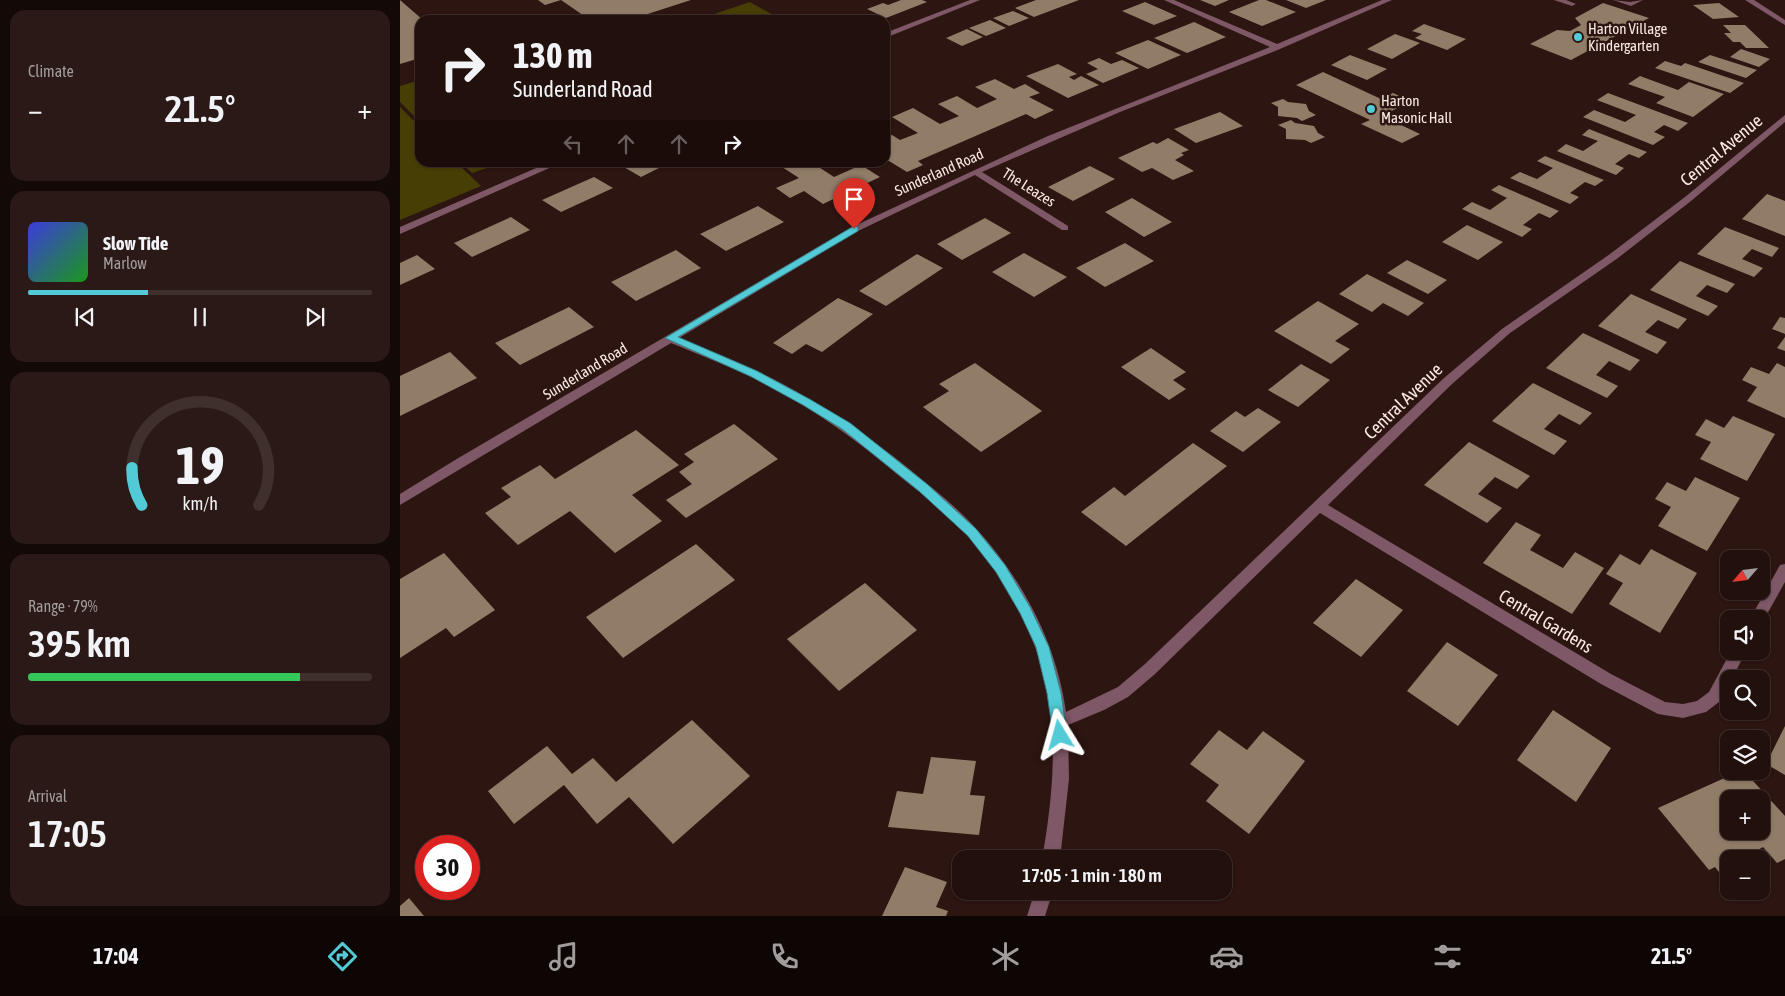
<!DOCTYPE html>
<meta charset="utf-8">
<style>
:root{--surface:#22100d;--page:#2a1916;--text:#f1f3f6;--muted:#a29d9d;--line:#3f302e;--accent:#52cbd7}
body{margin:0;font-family:"Asap Condensed",sans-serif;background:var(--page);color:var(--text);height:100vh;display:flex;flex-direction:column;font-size:19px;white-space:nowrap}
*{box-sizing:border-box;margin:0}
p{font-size:16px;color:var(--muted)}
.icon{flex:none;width:28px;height:28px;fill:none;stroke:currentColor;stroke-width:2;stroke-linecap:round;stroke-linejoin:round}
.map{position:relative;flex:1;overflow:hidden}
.sheet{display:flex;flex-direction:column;gap:10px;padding:10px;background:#130907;width:400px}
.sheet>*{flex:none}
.top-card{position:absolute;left:15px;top:15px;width:475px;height:152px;border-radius:15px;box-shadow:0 1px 4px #0004,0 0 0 1px var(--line);background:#22100d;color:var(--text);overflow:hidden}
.needle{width:32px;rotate:242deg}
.controls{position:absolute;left:1320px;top:550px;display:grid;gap:10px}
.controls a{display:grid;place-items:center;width:50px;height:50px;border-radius:10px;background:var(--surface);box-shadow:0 1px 4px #0004,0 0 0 1px var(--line);font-size:25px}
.speed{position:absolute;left:15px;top:835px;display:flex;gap:10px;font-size:25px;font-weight:700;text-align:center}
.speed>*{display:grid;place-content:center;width:65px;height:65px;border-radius:50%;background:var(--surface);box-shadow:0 1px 4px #0004,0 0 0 1px var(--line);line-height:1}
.speed .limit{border:8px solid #d22;background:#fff;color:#111}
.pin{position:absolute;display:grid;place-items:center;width:42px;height:42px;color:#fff;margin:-51px -21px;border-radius:50% 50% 50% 0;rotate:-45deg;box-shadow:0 0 5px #0007}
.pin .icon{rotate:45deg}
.me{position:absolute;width:55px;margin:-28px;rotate:352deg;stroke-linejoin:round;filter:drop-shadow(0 0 4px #0008)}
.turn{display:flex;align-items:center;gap:18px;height:105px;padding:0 15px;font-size:22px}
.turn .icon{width:65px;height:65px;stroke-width:2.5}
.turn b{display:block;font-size:35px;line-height:42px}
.lanes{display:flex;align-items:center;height:48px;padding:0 15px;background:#0003;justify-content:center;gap:25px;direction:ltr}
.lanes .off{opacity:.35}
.big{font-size:38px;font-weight:600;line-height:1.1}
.sheet .card{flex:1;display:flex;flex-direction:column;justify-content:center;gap:8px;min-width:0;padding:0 18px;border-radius:15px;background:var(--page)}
.sheet .dial{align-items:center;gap:0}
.dial svg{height:130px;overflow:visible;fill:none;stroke:var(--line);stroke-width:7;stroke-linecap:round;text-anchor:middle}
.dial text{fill:var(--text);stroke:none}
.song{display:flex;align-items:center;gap:15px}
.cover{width:60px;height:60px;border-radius:8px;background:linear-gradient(135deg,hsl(240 70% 55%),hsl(120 70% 35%))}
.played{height:5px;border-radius:2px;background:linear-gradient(90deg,var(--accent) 35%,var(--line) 35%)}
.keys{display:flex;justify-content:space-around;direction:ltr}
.heat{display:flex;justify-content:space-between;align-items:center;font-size:28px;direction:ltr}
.charge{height:8px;border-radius:4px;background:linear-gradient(90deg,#34c759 79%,var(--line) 0)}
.trip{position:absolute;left:552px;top:850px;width:280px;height:50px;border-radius:15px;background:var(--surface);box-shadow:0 1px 4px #0004,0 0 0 1px var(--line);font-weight:600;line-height:50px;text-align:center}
.tab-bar{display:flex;height:80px;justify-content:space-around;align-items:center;background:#0e0605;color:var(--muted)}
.tab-bar .icon{width:35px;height:35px}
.tab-bar .active{color:var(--accent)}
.tab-bar b{font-size:22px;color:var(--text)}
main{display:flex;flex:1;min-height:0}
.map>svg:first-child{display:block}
</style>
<main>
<section class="sheet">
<div class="card"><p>Climate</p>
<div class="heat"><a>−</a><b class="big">21.5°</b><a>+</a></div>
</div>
<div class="card">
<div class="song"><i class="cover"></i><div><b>Slow Tide</b><p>Marlow</p></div></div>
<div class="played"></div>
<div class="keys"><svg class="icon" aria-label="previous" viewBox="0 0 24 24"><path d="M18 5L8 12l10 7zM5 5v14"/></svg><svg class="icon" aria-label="pause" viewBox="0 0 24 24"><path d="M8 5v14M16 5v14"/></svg><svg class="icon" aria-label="next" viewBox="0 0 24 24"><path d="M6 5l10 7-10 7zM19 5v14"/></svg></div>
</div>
<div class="card dial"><svg viewBox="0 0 100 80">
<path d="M14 69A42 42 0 1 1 86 69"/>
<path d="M14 69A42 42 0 0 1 8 46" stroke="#52cbd7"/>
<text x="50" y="56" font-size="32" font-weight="700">19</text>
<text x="50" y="72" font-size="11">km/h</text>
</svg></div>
<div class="card"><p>Range · 79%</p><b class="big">395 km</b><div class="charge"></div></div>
<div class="card"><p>Arrival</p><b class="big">17:05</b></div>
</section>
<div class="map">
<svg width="1385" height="916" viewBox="0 0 1385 916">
<rect width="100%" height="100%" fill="#2d1511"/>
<path fill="#473e06" d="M350 2 382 20H296Z
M20 80V122L0 102V86Z
M0 107 20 127V162L57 163 81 186 0 220Z
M61 163H102L72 173Z"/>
<path fill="#917c68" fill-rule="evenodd" d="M0 0 23 20H20V58L0 64Z
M138 0H291L229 20H190L161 0 145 5Z
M501 0H522L527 2 486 18 467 9 483 3 488 5Z
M636 0H679L634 17 615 8Z
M800 0H829L815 6Z
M859 0H866L896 12 862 26 829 12Z
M886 0H926L906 8Z
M745 2 777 16 754 25 722 11Z
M1203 3 1249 18 1171 60 1130 44 1157 30 1170 31 1181 25 1175 18Z
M1319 3 1339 17 1313 19 1293 5Z
M613 11 629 18 609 26 593 18Z
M590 20 606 28 586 36 569 28Z
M794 22 826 37 787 53 754 38Z
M1024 24 1066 39 1047 50 1015 38 1022 34 1012 31Z
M1323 25H1345L1369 48H1346L1340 42H1333L1324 33H1331Z
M567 29 583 37 562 46 546 38Z
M995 34 1020 43 992 59 967 49Z
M748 40 781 55 748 69 715 53Z
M1341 49 1370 59 1359 67 1330 57Z
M950 55 987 69 967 80 931 65Z
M1310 55 1357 70 1346 78 1298 62Z
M699 58 711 64 722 60 739 68 703 83 686 74 698 69 687 63Z
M1265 61 1281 66 1285 63 1344 83 1330 93 1255 68Z
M658 64 677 74 669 77 674 80 681 76 699 85 668 98 626 76Z
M923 72 981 99 993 93 1011 101 982 116 1020 134 1002 143 961 124 970 120 896 85Z
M1240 76 1278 90 1289 82 1324 94 1293 117 1256 103 1265 97 1228 84Z
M595 79 614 89 625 84 640 93 629 97 654 110 635 119 626 114 518 161 523 165 507 172 489 161 485 162V138L492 135 500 140 518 133 492 117 513 108 540 124 559 116 538 104 557 96 577 108 597 99 575 87Z
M1208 93 1288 123 1278 131 1264 125 1254 132 1265 137 1253 145 1183 117 1194 110 1225 122 1236 115 1197 100Z
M883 99 888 102 906 104 909 111 916 115 902 121 897 118 878 116V107L871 103Z
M820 112 843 126 796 143 774 129Z
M891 120 895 123 914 126 918 133 925 137 911 143 905 140 886 139V129L878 125Z
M1189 129 1247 152 1239 158 1229 154 1215 164 1224 168 1216 175 1157 151 1166 144 1183 151 1198 141 1182 135Z
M768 138 789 150 781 153 784 155 775 160 794 171 773 180 752 168 742 172 718 158 753 142 757 144Z
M1145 156 1204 180 1195 186 1185 182 1170 193 1179 197 1170 204 1110 178 1120 172 1137 179 1153 168 1137 161Z
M229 162H271L241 177 222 166Z
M393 162H411L434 177 461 165 480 177 423 204 404 191 390 198 376 188 399 178 382 167Z
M690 166 715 179 673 201 648 187Z
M194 177 213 188 161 212 142 200Z
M1099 185 1159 211 1150 218 1139 213 1123 225 1132 229 1122 237 1062 209 1072 202 1090 210 1107 198 1091 190Z
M1367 194 1385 201V236L1342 219Z
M732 198 772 222 744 237 705 212Z
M358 206 384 222 326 251 300 234Z
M111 217 130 230 72 257 54 243Z
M585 218 611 233 562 260 537 244Z
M1067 225 1103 242 1078 260 1042 242Z
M1325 227 1379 248 1372 257 1352 249 1342 259 1363 268 1354 277 1297 254Z
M725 243 754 261 705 287 676 268Z
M276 250 301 268 236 301 211 282Z
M624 253 667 277 634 297 592 272Z
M517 254 543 268 486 306 459 291Z
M17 255 35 269 0 285V263Z
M1007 260 1047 280 1028 294 987 273Z
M1280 261 1335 284 1327 293 1307 285 1296 296 1318 306 1308 316 1250 290Z
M967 274 1024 303 1008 316 983 303 972 312 939 294Z
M1231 294 1287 319 1278 329 1258 320 1245 332 1267 342 1257 354 1198 326Z
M438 298 473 314 422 352 406 344 392 354 373 343Z
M918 301 959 324 935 341 950 349 931 364 874 331Z
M169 307 194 327 120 365 95 343Z
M1380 317 1385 318V334L1372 329Z
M1183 333 1240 360 1230 371 1209 361 1196 375 1218 386 1207 398 1146 368Z
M1385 337V351L1377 348Z
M751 348 786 372 773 380 786 389 769 400 721 367Z
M50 352 77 378 0 416V376Z
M575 363 642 411 581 452 523 407 549 391 539 384Z
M1377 363 1385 367V418L1347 401 1357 387 1342 380 1351 367 1369 374Z
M901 364 930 380 898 407 868 390Z
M1133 383 1192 413 1180 425 1159 414 1144 429 1167 441 1154 455 1092 421Z
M858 408 881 422 843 452 810 431 836 411 845 417Z
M1333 416 1375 434 1347 481 1300 459 1311 442 1295 435 1306 419 1324 428Z
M334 424 378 459 286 518 266 500 292 484 279 472 294 462 284 454Z
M236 430 279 465 232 495 262 521 215 553 170 511 118 545 85 513 111 497 101 488 140 465 155 479Z
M1069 442 1130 476 1117 489 1095 477 1078 494 1102 508 1087 523 1024 485Z
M793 443 827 466 726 546 681 512 714 487 725 496Z
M1295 477 1340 498 1307 551 1258 526 1271 507 1255 499 1267 482 1286 491Z
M1116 522 1141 535 1130 550 1163 568 1175 552 1204 568 1172 614 1083 563Z
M296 544 335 580 223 658 186 617Z
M1251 549 1297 573 1260 633 1209 604 1223 583 1206 574 1220 554 1240 565Z
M44 553 95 610 54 637 46 628 0 658V579Z
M956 579 1003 610 961 657 913 623Z
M465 583 517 630 439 691 387 639Z
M1047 642 1098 675 1058 726 1007 691Z
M1153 710 1211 748 1176 802 1117 760Z
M292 720 350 776 273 844 229 797 197 824 164 785 114 824 88 791 147 746 172 774 193 758 216 782Z
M1385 726V775L1366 764Z
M819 730 847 750 863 731 905 761 849 834 806 801 819 785 790 764Z
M531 757 576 761 570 795 585 796 579 835 488 827 497 791 523 794Z
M1340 771H1344L1385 816V859L1377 863 1363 847 1342 859H1329V885L1315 867 1309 870 1258 808ZM1329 799H1361V831H1329Z
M505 867 547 882 536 907 548 911 546 916H482Z
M9 898 24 916H0V906Z"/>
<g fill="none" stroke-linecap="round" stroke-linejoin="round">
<path fill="#7e5866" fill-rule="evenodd" d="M570 0H580L485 38V33Z
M764 0H774L877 44 982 0H992L880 49 720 112 582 172 668 226V230H662L575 175 458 231 279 338C313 352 347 365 379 382 425 406 468 436 508 468 527 484 547 499 565 517 617 569 656 638 666 712L718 687 745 664 1044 378 1102 329 1210 254 1285 197 1385 115V122L1291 201 1218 258 1110 333 1052 384 928 505 1211 674 1265 702 1283 704 1297 701 1309 692 1331 651H1346L1332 679H1329V684L1319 702 1306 712 1283 718 1258 714 1201 684 920 513 755 674 728 697 704 710 668 725 669 779 660 859H642C653 797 659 733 643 672 628 617 596 564 556 524 538 506 518 491 498 475 459 442 417 411 371 387 339 370 305 357 271 343L0 505V494L55 460 452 227 648 136 870 47Z
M1154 0H1166L1176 4 1172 6Z
M1213 0 1230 2 1243 0 1231 6Z
M1345 0H1354L1385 20V25Z
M150 162H163L0 234V227Z
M1385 564V582L1362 623 1361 619H1350L1380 565Z
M635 891H653L645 916H627Z"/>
</g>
<path fill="#52cbd7" stroke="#35848c" d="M454 226 458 227V231L278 337 357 371 411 400 450 423 528 485 576 529 605 565 630 607 649 647 661 693 667 735 665 739 660 741 655 739 653 735 647 693 636 647 620 613 596 572 568 536 519 491 442 429 403 405 350 376 265 338Z"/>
<g fill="#52cbd7" stroke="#2d1511" stroke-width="2">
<circle cx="1178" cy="37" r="5"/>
<circle cx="971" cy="109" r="5"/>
</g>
<g text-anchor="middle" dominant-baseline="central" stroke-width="5" stroke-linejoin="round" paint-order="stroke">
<g font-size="15" fill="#fbe9e6" stroke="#2d1511" text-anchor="start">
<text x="1188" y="28">Harton Village<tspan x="1188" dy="17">Kindergarten</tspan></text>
<text x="981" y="100">Harton<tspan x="981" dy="17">Masonic Hall</tspan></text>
</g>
<g font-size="15" fill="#fbe9e6" stroke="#2d1511">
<text transform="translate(539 172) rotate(-24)">Sunderland Road</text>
<text transform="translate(629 187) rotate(32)">The Leazes</text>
<text transform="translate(185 371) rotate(-31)">Sunderland Road</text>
</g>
<g font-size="18" fill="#fbe9e6" stroke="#2d1511">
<text transform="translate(1321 150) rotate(-40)">Central Avenue</text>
<text transform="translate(1003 401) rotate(-44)">Central Avenue</text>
<text transform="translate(1146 621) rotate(31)">Central Gardens</text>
</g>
</g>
</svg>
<div class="controls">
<a><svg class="needle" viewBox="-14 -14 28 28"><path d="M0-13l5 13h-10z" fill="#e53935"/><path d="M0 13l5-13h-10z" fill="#a29d9d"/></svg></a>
<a><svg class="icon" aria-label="sound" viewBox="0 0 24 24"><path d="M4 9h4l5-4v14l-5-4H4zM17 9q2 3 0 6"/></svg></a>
<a><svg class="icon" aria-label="search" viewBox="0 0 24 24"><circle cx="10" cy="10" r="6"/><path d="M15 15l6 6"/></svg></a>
<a><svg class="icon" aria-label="layers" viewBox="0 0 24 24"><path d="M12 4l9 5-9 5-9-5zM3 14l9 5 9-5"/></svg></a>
<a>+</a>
<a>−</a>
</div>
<div class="speed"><div class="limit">30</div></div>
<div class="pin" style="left:454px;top:229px;background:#d93025"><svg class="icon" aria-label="arrive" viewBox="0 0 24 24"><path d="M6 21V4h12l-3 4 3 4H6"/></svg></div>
<svg class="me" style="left:660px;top:735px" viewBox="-20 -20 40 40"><path d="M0-17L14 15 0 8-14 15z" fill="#52cbd7" stroke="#fff" stroke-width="4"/></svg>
<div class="trip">17:05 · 1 min · 180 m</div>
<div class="top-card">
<div class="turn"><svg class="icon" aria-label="right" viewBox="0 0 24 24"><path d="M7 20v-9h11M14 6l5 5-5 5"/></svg><div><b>130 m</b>Sunderland Road</div></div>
<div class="lanes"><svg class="icon off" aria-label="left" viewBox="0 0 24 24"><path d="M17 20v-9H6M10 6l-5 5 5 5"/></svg><svg class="icon off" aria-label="ahead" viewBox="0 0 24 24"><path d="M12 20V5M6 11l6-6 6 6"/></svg><svg class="icon off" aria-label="ahead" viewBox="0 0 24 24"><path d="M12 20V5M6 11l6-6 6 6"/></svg><svg class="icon" aria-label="right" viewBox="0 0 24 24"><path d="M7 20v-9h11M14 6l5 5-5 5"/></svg></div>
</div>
</div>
</main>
<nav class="tab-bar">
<b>17:04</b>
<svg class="icon active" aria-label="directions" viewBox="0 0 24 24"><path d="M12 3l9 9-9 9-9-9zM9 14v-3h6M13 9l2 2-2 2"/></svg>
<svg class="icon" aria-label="music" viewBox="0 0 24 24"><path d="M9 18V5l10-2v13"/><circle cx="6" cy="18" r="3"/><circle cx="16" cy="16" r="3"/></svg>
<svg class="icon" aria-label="phone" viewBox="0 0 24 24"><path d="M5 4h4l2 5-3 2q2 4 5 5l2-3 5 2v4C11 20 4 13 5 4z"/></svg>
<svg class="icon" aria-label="climate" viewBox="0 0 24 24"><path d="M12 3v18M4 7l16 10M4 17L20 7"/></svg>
<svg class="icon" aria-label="car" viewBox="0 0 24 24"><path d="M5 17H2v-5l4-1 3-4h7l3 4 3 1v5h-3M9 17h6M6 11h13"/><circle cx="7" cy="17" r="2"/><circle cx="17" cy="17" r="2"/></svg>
<svg class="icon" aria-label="filters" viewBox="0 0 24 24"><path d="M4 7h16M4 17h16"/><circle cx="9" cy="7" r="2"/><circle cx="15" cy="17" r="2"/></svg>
<b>21.5°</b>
</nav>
